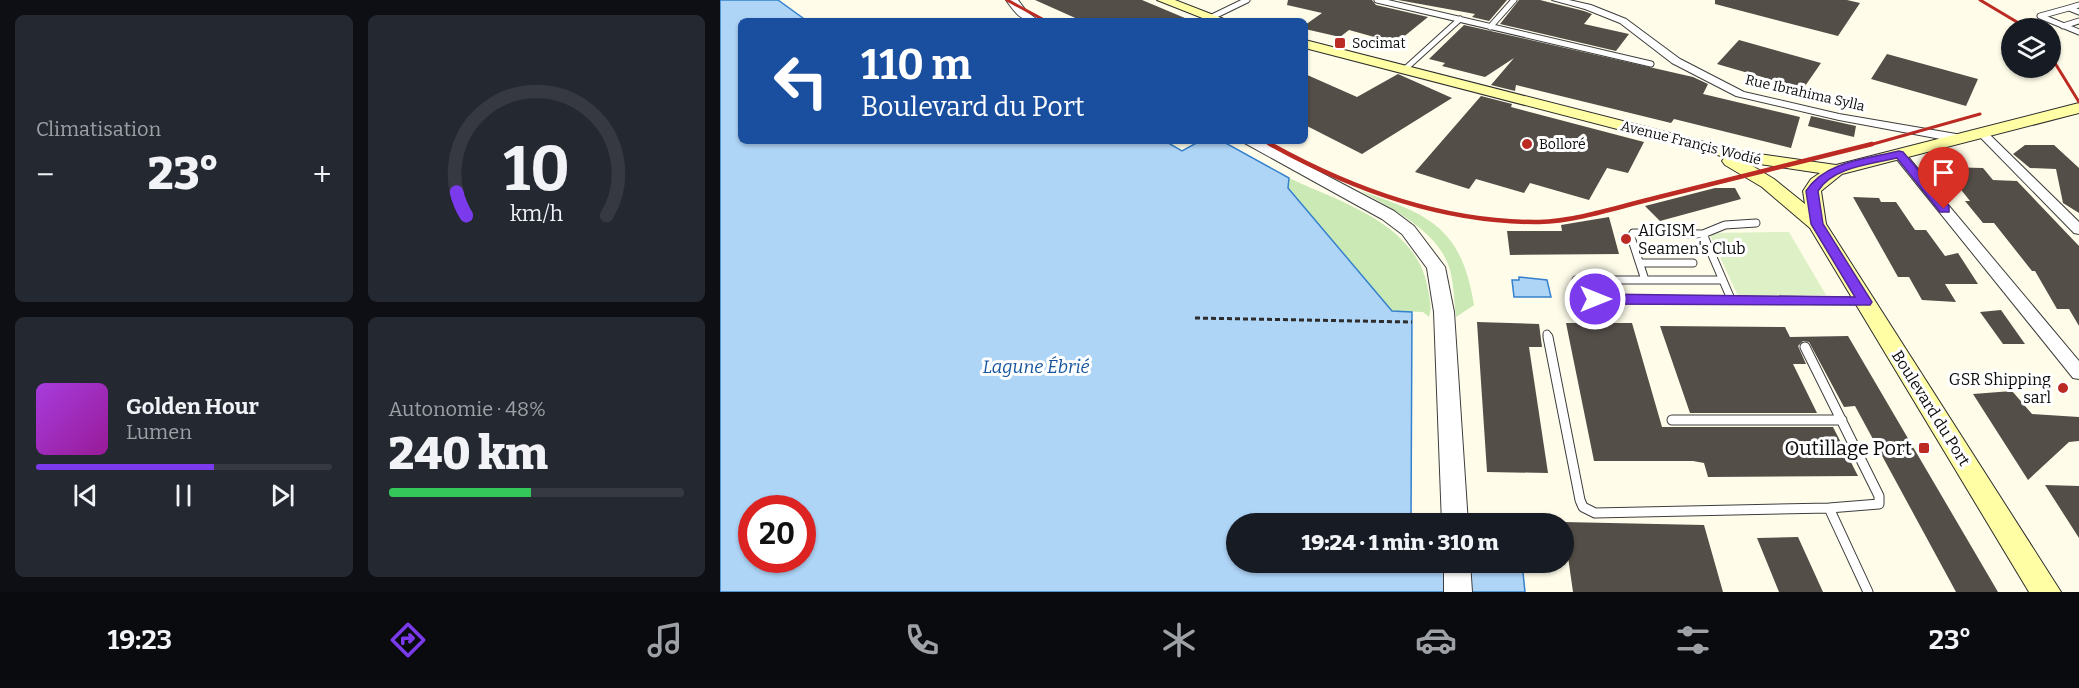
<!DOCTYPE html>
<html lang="fr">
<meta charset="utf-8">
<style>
:root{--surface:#171b24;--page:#242831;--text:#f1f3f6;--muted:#9ea1a6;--line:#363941;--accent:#7c3aed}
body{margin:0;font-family:Bitter,serif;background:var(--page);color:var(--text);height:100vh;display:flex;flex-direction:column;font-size:22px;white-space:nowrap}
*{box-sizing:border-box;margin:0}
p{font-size:20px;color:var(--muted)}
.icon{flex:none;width:33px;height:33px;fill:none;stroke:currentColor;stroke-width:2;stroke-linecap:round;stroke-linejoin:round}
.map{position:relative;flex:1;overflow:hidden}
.side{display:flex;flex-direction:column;gap:15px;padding:15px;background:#0d0f14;width:720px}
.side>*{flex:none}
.hud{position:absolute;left:18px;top:18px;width:570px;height:126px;border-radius:9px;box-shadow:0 2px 4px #0004;background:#1a4fa0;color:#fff;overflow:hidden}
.controls{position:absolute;left:1281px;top:18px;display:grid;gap:12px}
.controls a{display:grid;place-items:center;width:60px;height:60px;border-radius:50%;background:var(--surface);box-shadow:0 2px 4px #0004;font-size:30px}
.speed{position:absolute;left:18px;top:495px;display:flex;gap:12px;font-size:30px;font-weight:700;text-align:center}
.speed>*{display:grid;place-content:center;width:78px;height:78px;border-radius:50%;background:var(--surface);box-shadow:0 2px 4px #0004;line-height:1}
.speed .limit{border:9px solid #d22;background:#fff;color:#111}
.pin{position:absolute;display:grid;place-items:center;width:51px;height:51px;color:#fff;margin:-62px -26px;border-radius:50% 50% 50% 0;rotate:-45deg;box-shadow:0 0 6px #0007}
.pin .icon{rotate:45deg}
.me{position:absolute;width:66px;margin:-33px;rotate:90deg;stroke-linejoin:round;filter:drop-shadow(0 0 4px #0008)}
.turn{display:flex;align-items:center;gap:21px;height:126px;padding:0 24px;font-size:27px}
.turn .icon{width:78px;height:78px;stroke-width:2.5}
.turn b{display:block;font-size:42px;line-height:51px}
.big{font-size:45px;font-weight:800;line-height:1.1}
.side .widget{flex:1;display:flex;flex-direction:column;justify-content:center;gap:9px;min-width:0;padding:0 21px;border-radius:9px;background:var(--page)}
.side .dial{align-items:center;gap:0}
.dial svg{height:156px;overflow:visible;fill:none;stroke:var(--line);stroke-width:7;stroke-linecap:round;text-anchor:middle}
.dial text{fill:var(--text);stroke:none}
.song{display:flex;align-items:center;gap:18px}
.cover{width:72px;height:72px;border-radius:9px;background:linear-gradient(135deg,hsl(280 70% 55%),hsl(300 70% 35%))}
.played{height:6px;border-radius:3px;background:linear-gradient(90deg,var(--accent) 60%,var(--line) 60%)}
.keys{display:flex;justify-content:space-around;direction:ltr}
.heat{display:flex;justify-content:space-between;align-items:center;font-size:33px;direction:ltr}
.charge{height:9px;border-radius:4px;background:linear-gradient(90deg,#34c759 48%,var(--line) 0)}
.side .tiles{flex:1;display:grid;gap:15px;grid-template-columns:repeat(2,1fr)}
.trip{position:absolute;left:506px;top:513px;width:348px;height:60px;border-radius:30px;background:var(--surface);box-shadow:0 2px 4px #0004;font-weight:800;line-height:60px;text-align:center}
.tabs{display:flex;height:96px;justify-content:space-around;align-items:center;background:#090b0e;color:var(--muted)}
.tabs .icon{width:42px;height:42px}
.tabs .active{color:var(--accent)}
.tabs b{font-size:27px;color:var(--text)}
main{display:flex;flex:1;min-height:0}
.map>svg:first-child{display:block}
</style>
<main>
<section class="side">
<div class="tiles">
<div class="widget"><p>Climatisation</p>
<div class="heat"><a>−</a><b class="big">23°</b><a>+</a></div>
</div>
<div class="widget dial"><svg viewBox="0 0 100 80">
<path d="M14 69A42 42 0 1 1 86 69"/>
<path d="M14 69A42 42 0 0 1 9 57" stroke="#7c3aed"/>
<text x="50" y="56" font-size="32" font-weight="700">10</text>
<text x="50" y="72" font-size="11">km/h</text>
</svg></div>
<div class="widget">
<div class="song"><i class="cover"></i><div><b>Golden Hour</b><p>Lumen</p></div></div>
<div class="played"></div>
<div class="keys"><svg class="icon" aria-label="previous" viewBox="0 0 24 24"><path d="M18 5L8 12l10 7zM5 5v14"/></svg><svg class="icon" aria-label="pause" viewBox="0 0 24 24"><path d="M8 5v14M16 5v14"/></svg><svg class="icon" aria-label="next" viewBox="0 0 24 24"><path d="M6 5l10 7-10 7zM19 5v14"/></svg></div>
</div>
<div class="widget"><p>Autonomie · 48%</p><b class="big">240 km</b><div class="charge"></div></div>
</div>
</section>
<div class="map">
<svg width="1359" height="592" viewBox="0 0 1359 592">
<rect width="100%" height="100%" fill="#fffdea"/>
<path fill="#cae9b4" d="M569 178C622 203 698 224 708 290 710 300 712 308 709 317L703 312 672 311 568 188Z
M639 190C708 215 741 225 754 305L736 317C734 301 734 282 729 267 718 231 669 207 639 190Z"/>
<path fill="#ddf0c6" d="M1069 232 1106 295 1018 296 989 233Z"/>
<path fill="#aed4f6" stroke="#3581ce" stroke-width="1.5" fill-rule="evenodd" d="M0 0H58L87 21H21V141H445L462 151 480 141H502L569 178 568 188 672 311 692 312 691 523 516 524V562L802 563 805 592H0ZM32 508H82V560H32Z
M799 277 827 280 831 297H794L792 280H799Z"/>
<path fill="#544e48" d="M315 0H422L472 21H362Z
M568 0H652L656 5 708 17 676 43 629 30 620 37 585 29V25L602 13 567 5Z
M678 0H787L769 21 752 17 755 14Z
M799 0H820L864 11 872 14 864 24 909 34 896 51 780 24Z
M995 0H1127L1140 3 1118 36 995 4Z
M744 25 973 77 988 84 983 94 1080 117 1071 148 954 119 951 123 796 85 795 91 771 85 794 58 765 77 722 66 725 63 709 59Z
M1019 40 1101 63 1083 89 997 64Z
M1167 54 1258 79 1246 106 1151 79Z
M585 74 637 97 678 74 732 98 642 154 585 125Z
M761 96 792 104 791 107 924 142 908 173 887 168 869 200 810 183 804 193 756 179 749 189 695 172Z
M1091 116 1136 126 1134 137 1088 126Z
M1305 145H1334L1359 168V213L1343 203 1336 169 1310 168 1293 154Z
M1223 167 1263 168 1273 180 1297 181 1359 246V326L1349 309H1337L1315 271H1312L1274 223H1263L1245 201H1250Z
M995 188H1015L1021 199 940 221 925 206Z
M1133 197 1159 198 1161 202H1176L1195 230H1206L1225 256 1238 253 1258 284H1225L1236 302 1202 300 1189 277H1178Z
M889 217 899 254 790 255 787 231H842L841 225Z
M1281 310 1305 344H1283L1260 312Z
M757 322 819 324 822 347H809L828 473 767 472Z
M846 323H912L942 427H1113L1138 476 988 477 984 463 973 461H874Z
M940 326 1065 327 1070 337 1128 336 1278 592H1236L1135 406 1124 407 1089 342 1083 341 1078 346 1086 364H1073L1097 413H970Z
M1292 391 1312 414 1359 417V441L1349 442 1308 480 1253 394Z
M1325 485 1359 486V538Z
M843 522 984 525 1003 592H853Z
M1078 537 1103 592H1059L1037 538Z"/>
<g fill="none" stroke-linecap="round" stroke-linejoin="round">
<g stroke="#3e3e3e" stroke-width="7">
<path id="service-far2" d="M657 0 931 64
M1359 5 1349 8 1359 12
M1349 8 1320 16 1359 32
M490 18 527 0
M1343 26 1359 21
M770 27 794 0
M685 69 740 19"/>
</g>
<g stroke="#3e3e3e" stroke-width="9">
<path id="service-far1" d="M983 234 1011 299
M920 263H973
M856 280H1003
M925 280 911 237 913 233 983 234 1005 225 1036 223
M875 299 1143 301
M827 334 828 338"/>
</g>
<g stroke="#3e3e3e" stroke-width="11">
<path id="service" d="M828 337 860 500 863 507 875 513 1109 508 1159 504V496L1085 347
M952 420H1122
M1109 508 1148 592"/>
</g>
<g stroke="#3e3e3e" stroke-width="2">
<path id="minor" d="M832 0H849L871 5 906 19 960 59 1024 92 1119 114 1242 135 1248 139 1242 143 1119 120 1016 96 952 63 900 23 865 9Z
M1263 130 1267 132 1359 222V234L1354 233 1259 136 1257 134Z
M1179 150 1183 151 1359 361V379L1353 378 1175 157V151Z"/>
</g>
<g stroke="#3e3e3e" stroke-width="2">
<path id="tertiary" d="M286 0H298L307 12 319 21C300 21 297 15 286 0Z
M521 141H541L674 211 694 226 725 267 734 312 748 524H722L714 312 707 268 682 234 662 219Z
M724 562H750L752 592H724Z"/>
</g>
<g stroke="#2d2d2d" stroke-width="2">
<path id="secondary" d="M437 0H455L509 21H490Z
M585 40 1024 152 1116 165 1359 103V113L1122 174 1101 191 1106 224 1341 592H1309L1090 228 1042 187 1005 165 1002 161 1005 157 585 48ZM1026 162 1100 173 1091 179 1083 191 1085 204 1054 179Z"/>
</g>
<path stroke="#2d2d2d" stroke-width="3" stroke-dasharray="5 3" stroke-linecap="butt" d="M475 318 692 322"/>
<use href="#service-far2" stroke="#fff" stroke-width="5"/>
<use href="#service-far1" stroke="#fff" stroke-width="7"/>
<use href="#service" stroke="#fff" stroke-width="9"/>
<use href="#minor" fill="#fff" fill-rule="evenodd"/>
<use href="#tertiary" fill="#fff" fill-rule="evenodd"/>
<use href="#secondary" fill="#fffea5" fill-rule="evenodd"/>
<path stroke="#bc2b23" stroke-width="3" d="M287 0 326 21
M1260 0 1307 28
M1330 55 1359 102
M544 141 553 146
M1146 146 1260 114"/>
<path stroke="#bc2b23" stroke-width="4.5" d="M550 144C633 190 723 223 819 222 858 221 901 206 939 197 1010 179 1081 162 1152 144"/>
</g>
<path fill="#7c3aed" stroke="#51269a" stroke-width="1.5" d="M1179 151 1183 152 1229 206V212H1220L1177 158C1151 164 1113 167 1098 191L1103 224 1152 302 1150 305 875 304 868 299 875 294 1135 297 1091 224 1086 191C1105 161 1147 159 1179 151Z"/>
<g fill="#bc2b23" stroke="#fff" stroke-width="2">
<rect x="614" y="37" width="12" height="12" rx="3"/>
<circle cx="807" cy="144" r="6"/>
<circle cx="906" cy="239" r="6"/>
<circle cx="1343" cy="388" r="6"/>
<rect x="1198" y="442" width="12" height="12" rx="3"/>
</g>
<g text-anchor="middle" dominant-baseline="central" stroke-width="6" stroke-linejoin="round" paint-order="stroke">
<g font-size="14" fill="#0b0b0b" stroke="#fff" text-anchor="start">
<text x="632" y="43">Socimat</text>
<text x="819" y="144">Bolloré</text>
</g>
<g font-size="14" fill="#0b0b0b" stroke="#fff">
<text transform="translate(1085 93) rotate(13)">Rue Ibrahima Sylla</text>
<text transform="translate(971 143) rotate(14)">Avenue Françis Wodié</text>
</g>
<g font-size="16" fill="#0b0b0b" stroke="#fff" text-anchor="start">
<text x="918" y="230">AIGISM<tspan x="918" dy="18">Seamen's Club</tspan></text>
<text x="1331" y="379" text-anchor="end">GSR Shipping<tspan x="1331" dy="18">sarl</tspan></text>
</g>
<g font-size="16" fill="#0b0b0b" stroke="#fff">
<text transform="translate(1211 408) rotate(58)">Boulevard du Port</text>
</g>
<g font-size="18" font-style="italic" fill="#14549d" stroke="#fff">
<text x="316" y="367">Lagune Ébrié</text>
</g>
<g font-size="20" fill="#0b0b0b" stroke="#fff" text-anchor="end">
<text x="1192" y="448">Outillage Port</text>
</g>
</g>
</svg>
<div class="controls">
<a><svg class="icon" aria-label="layers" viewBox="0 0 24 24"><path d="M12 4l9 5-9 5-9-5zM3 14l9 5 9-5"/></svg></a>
</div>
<div class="speed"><div class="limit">20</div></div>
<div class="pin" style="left:1224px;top:209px;background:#d93025"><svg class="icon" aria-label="arrive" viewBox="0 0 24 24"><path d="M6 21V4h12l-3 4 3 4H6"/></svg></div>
<svg class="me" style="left:875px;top:299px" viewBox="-20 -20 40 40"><circle r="17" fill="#7c3aed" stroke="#fff" stroke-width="3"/><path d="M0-11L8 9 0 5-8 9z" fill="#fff"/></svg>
<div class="trip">19:24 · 1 min · 310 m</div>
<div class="hud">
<div class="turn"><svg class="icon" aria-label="left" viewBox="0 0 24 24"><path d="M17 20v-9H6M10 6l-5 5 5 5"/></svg><div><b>110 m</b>Boulevard du Port</div></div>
</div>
</div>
</main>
<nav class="tabs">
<b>19:23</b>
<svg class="icon active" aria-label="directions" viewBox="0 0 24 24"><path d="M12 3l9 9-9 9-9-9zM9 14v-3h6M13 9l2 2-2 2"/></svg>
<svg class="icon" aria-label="music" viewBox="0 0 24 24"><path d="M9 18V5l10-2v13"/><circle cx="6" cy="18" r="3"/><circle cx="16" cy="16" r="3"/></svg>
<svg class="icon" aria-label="phone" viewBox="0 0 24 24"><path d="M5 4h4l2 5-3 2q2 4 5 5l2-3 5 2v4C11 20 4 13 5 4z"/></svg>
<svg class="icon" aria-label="climate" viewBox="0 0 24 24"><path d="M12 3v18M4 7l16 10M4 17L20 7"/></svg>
<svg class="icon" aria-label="car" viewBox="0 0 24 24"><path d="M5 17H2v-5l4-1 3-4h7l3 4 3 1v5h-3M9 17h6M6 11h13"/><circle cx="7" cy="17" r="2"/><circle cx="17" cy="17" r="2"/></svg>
<svg class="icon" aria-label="filters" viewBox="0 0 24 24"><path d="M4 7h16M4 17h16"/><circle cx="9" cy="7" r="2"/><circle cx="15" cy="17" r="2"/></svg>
<b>23°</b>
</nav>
